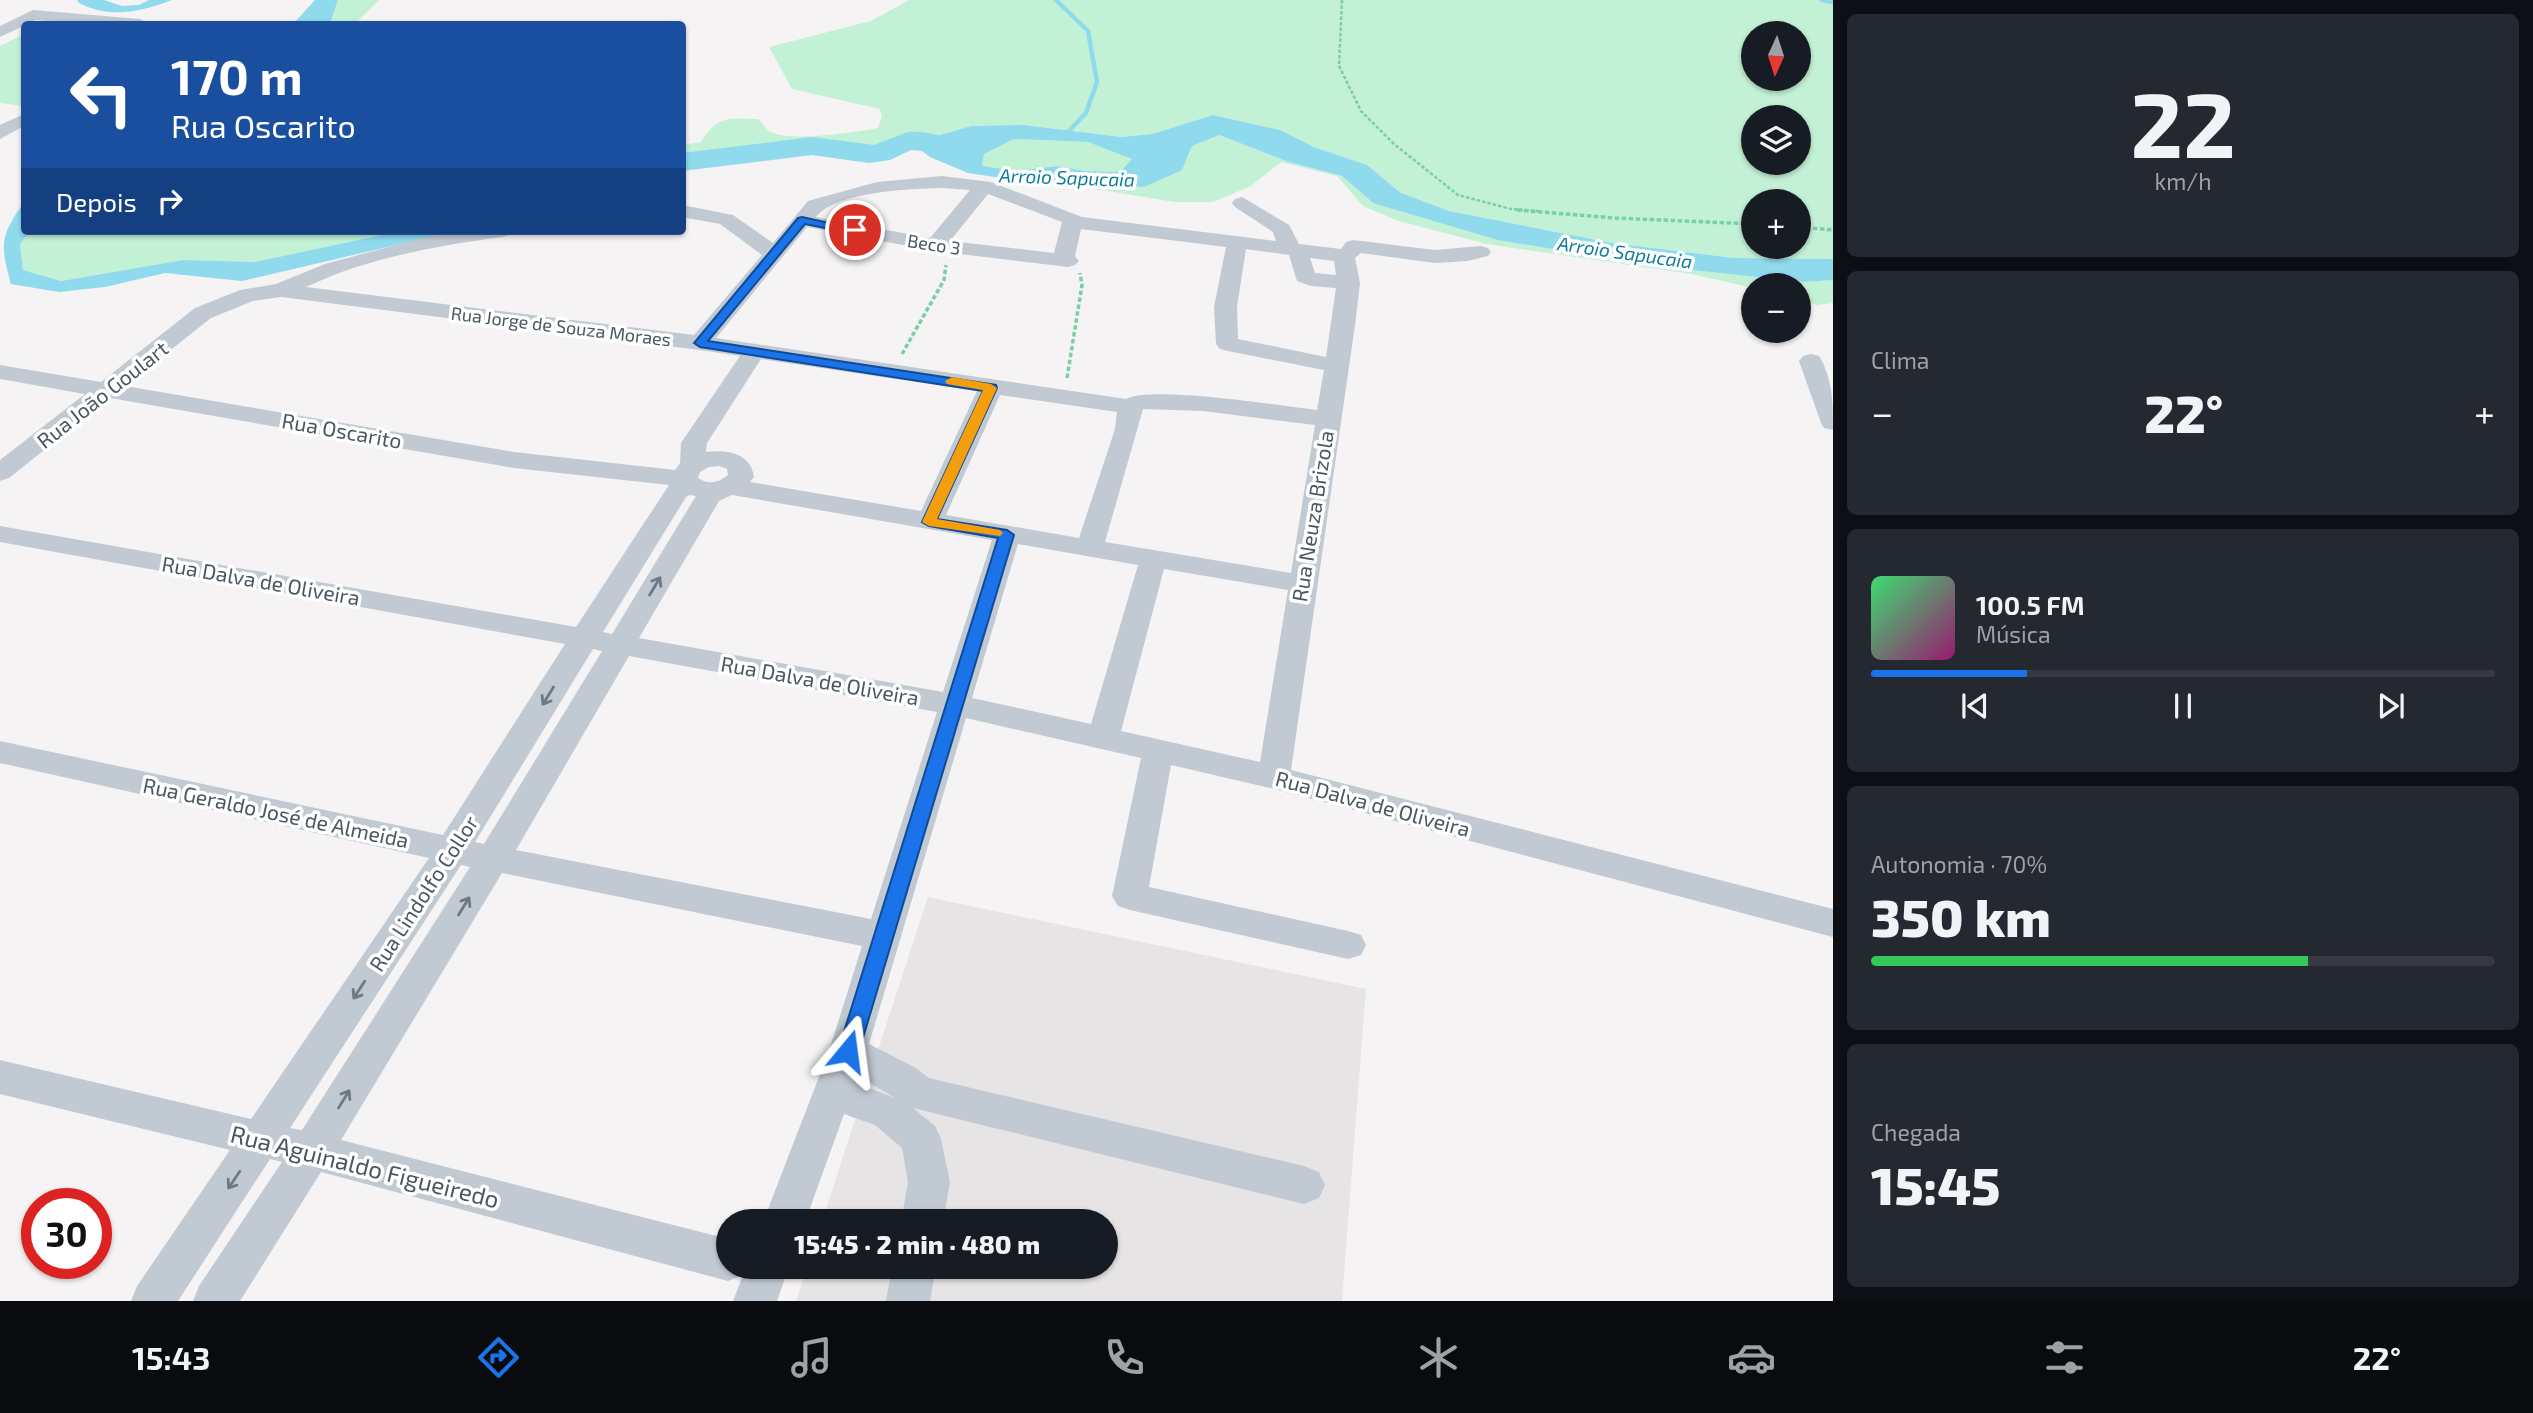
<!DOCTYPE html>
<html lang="pt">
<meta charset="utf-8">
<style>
:root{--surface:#171b24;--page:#242831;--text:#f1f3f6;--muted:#9ea1a6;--line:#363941;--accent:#1a73e8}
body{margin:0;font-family:"Exo 2",sans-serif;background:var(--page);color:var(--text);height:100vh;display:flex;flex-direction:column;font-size:26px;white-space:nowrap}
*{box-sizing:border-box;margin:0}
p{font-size:23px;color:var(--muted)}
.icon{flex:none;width:38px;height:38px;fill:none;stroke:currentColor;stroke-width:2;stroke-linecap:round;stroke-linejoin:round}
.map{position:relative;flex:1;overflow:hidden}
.drawer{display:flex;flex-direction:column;gap:14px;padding:14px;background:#0d0f14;width:700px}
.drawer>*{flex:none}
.banner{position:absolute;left:21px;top:21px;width:665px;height:214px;border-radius:7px;box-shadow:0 2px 5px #0004;background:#1a4fa0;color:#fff;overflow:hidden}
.needle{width:46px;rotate:183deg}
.fabs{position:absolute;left:1741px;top:21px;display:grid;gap:14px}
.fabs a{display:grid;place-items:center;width:70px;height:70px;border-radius:50%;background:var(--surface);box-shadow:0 2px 5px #0004;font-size:35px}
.speed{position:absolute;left:21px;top:1188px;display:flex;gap:14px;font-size:35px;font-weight:700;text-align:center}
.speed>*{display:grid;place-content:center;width:91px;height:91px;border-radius:50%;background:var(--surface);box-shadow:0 2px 5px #0004;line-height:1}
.speed .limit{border:10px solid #d22;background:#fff;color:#111}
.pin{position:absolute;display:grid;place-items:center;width:60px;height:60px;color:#fff;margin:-30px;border:4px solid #fff;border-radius:50%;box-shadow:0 2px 7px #0007}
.me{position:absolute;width:77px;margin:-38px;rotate:16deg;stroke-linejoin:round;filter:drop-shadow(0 0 5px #0008)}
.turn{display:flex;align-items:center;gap:24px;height:147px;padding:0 35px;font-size:32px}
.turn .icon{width:91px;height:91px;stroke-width:2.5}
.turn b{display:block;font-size:49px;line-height:60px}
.then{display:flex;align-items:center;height:66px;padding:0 35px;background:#0003;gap:14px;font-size:26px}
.big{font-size:52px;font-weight:800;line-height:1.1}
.drawer .card{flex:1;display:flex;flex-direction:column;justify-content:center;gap:10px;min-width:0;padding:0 24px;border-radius:10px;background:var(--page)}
.drawer .dial{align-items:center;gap:0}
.dial b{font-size:91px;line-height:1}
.song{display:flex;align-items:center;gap:21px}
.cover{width:84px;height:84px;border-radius:10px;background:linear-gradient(135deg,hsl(140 70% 55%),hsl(320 70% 35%))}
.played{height:7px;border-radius:4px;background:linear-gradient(90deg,var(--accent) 25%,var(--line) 25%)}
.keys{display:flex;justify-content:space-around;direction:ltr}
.heat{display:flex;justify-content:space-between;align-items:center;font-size:38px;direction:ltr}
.charge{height:10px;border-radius:5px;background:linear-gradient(90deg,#34c759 70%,var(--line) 0)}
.trip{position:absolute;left:716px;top:1209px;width:402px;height:70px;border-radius:35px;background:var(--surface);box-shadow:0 2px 5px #0004;font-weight:800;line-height:70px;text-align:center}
.dock{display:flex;height:112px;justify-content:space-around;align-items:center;background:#090b0e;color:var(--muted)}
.dock .icon{width:49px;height:49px}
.dock .on{color:var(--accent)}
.dock b{font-size:32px;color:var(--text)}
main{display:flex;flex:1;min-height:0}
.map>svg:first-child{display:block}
</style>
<main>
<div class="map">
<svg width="1833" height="1301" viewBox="0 0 1833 1301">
<rect width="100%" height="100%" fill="#f5f3f3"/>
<path fill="#e6e4e5" d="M928 897 1366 989 1342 1301H796L807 1267H1106V1222L822 1221Z"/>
<path fill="#c3f1d5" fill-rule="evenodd" d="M338 0H379L355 24H330Z
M909 0H1833V259L1734 258 1612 243 1449 211 1401 193 1367 165 1314 147 1280 130 1213 115 1152 134 1121 137 1024 125 971 126 933 137 881 145 746 147 683 158V145L701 142C717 115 730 118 758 119 762 122 765 128 769 131 787 143 856 132 878 128L882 117 880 109 792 89 769 47 871 21ZM1754 33H1799V79H1754ZM1754 117H1799V163H1754ZM1754 201H1799V247H1754Z
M24 34V106L0 103V46Z
M1219 135 1289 162 1342 176 1373 203 1805 282 1833 280V303L1817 305 1799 300V285H1754L1753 288 1692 274 1487 244 1399 221 1363 206 1337 176 1281 162 1251 186 1213 202H1175L1102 190 1022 181 1144 187 1189 156 1191 146Z
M1014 139 1088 142 1133 159 1120 172 1085 171 1058 166 1015 171 981 167 984 154Z
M30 231H400L255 262 183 260 61 281 23 270 20 244Z"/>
<path fill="#90daee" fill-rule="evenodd" d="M77 0H104L122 6 139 5 149 0H172C140 12 110 19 79 3Z
M315 0H338L330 24H293Z
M1213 115 1280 130 1314 147 1367 165 1401 193 1449 211 1612 243 1734 258 1833 259V280L1805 282 1673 268 1498 240 1373 203 1342 176 1289 162 1219 135 1192 146 1182 170 1144 187 1022 181 968 173 930 157 922 151 911 150 767 156 683 166V158L746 147 881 145 933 137 971 126 1024 125 1121 137 1152 134ZM1014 139 1088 142 1132 159 1120 172 1085 171 1058 166 1015 171 982 166 984 154Z
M24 202V231H30L20 244 23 270 61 281 183 260 255 262 400 231H456L242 281 165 273 105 287 59 292 11 284C0 244 0 237 24 202Z"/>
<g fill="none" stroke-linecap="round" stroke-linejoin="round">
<path stroke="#90daee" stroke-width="4.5" d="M1056 0 1088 31 1097 82 1086 113 1068 132H1062
M1822 0 1833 2"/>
<path fill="#90daee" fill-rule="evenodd" d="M908 132C925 131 949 135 959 149L955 155 944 158 923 150H911L890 160 869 163 812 155 682 171V153L812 137 874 145Z"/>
<path stroke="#7ad0a6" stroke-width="2.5" stroke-dasharray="3.5 2" stroke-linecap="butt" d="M1342 0 1339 66 1361 111 1394 144 1458 195 1511 209 1538 211"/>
<path stroke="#7ad0a6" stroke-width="3.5" stroke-dasharray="4.5 2.5" stroke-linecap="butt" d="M1517 210 1615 218 1754 224
M1799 227 1833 230
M902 354 944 280 946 265
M1067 378 1082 285 1080 273"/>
<path fill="#c1cad2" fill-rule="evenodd" d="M33 10 140 19 148 24H89L36 20 0 37V26Z
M24 114V126L0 139V125Z
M942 176 991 182 1082 217 1276 241 1273 232 1235 207 1232 203 1235 199 1242 197 1289 225 1299 244 1341 249 1346 242 1353 240 1435 250 1481 246 1488 248 1491 252 1488 256 1467 261 1435 263 1361 253 1355 258 1360 283 1355 325 1291 770 1833 909V937L1274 789 1171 765 1149 887 1348 931 1361 935 1366 945 1361 955 1348 959 1130 910 1118 906 1112 896 1141 758 966 718 869 1044 916 1068 929 1078 1304 1166 1319 1172 1325 1185 1319 1198 1304 1204 913 1108 935 1126 941 1139 950 1182 943 1222H901L908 1182 902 1148 875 1125 844 1114 805 1222H763L829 1051 862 946 502 873 341 1140 728 1239V1267H789L777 1301H733L743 1275 728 1281 321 1172 240 1301H193L199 1286 282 1162 270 1159 178 1301H131L137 1286 230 1150 0 1094V1060L251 1119 429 858 0 763V741L443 835 565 644 0 542V526L576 627 669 485 514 468 110 398 9 478 0 481V460L85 394 0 379V365L101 382 195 308 240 290 276 284 325 264 418 239 460 231H512L509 235 502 237C436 246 367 258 306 287L694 335 762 255 720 224 682 217V205L733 215 773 243 808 201 877 182ZM942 188 970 190 930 238 816 217C837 191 910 189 942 188ZM988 194 1062 222 1054 253 950 241ZM807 227 935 251 1068 267 1075 265 1079 261 1075 256 1081 229 1226 247 1214 307 1216 344 1220 349 1228 351 1324 370 1317 410C1281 406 1153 385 1126 399L716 338ZM1246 249 1289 255 1297 281 1311 286 1336 288 1326 357 1238 339 1237 307ZM1310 258 1334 261 1336 275 1315 273ZM281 297 700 350 740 356 681 443 680 463 675 470 514 452 125 386 211 318 253 301ZM761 359 977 391 921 511 750 482 754 477C751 453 727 449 706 452L707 443ZM1000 395 1117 412 1115 429 1079 538 946 515ZM1143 409 1203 411 1315 425 1291 573 1105 542ZM719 466 727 469 728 475C718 483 709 485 698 478L700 472 709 467ZM690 495 696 496 612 634 603 632 686 497ZM732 495 992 540 943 692 639 638 719 501ZM1018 544 1138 565 1091 724 972 698ZM1164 569 1288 590 1260 762 1121 731ZM593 649 602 651 484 844 475 842ZM629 656 937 712 871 919 516 850ZM461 865 470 867 302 1130 290 1128ZM858 1076 895 1098 856 1083Z
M1811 354 1819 356C1833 379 1833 404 1833 430L1824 428 1821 423 1799 361 1803 356Z
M892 1267H936L930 1301H886Z"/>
</g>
<defs><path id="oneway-shaft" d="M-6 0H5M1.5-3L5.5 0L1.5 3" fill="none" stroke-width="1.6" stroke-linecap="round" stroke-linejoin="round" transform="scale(1.75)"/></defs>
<g stroke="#6e7983">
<use href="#oneway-shaft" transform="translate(655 586) rotate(-59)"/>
<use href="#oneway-shaft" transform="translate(548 696) rotate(122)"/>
<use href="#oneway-shaft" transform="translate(464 906) rotate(-58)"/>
<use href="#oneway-shaft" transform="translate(359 990) rotate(123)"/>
<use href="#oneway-shaft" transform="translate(344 1099) rotate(-58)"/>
<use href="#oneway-shaft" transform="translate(234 1180) rotate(124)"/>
</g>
<path fill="#1a73e8" stroke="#114b97" stroke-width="2" d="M802 217 861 230 855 234 805 224 708 341 996 385 997 388 937 519 1007 530 1014 535 859 1051 856 1058 848 1060 841 1058 838 1051 998 538 929 526 922 522 983 391 700 347 694 343 798 218Z"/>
<path fill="#f59e0b" d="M952 377 991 384 997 388 937 519 1000 530 1003 533 1000 536 929 526 922 522 983 390 947 384 945 381Z"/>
<g text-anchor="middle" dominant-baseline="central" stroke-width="7" stroke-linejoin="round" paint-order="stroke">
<g font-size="18" fill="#4a5661" stroke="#fff">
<text transform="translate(934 244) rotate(9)">Beco 3</text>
<text transform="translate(561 326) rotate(7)">Rua Jorge de Souza Moraes</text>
</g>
<g font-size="19" font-style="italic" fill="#0c7c9b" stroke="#fff">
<text transform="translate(1067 177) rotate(2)">Arroio Sapucaia</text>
<text transform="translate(1625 252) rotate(8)">Arroio Sapucaia</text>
</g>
<g font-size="21" fill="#4a5661" stroke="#fff">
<text transform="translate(102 394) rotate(-38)">Rua João Goulart</text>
<text transform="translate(342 430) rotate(10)">Rua Oscarito</text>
<text transform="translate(1312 516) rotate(-81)">Rua Neuza Brizola</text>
<text transform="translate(261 580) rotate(10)">Rua Dalva de Oliveira</text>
<text transform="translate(820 680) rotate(10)">Rua Dalva de Oliveira</text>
<text transform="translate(1373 803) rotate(15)">Rua Dalva de Oliveira</text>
<text transform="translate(276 812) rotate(12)">Rua Geraldo José de Almeida</text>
<text transform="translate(423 893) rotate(-57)">Rua Lindolfo Collor</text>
</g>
<g font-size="24" fill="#4a5661" stroke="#fff">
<text transform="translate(365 1166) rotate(14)">Rua Aguinaldo Figueiredo</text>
</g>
</g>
</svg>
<div class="fabs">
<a><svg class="needle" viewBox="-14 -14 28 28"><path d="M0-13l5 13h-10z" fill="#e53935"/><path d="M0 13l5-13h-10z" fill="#9ea1a6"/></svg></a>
<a><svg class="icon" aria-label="layers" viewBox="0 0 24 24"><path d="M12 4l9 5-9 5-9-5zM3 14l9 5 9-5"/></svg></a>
<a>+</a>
<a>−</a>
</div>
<div class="speed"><div class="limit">30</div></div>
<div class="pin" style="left:855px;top:230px;background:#d93025"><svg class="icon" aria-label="arrive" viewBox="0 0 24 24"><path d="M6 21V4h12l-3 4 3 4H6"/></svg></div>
<svg class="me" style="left:848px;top:1051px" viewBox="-20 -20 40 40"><path d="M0-17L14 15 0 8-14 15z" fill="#1a73e8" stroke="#fff" stroke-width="4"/></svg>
<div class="trip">15:45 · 2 min · 480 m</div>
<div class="banner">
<div class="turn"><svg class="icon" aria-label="left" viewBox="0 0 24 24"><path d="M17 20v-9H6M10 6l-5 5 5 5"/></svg><div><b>170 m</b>Rua Oscarito</div></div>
<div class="then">Depois<svg class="icon" aria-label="right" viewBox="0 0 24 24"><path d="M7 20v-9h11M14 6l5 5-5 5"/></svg></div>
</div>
</div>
<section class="drawer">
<div class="card dial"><b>22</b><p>km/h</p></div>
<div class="card"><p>Clima</p>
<div class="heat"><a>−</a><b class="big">22°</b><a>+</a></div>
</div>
<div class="card">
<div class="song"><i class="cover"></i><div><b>100.5 FM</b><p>Música</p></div></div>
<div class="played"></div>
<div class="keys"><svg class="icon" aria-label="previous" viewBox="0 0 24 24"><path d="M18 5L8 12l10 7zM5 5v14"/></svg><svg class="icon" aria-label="pause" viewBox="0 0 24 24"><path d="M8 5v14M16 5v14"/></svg><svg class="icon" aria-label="next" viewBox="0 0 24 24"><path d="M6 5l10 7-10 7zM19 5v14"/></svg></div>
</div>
<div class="card"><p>Autonomia · 70%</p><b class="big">350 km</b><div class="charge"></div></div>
<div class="card"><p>Chegada</p><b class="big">15:45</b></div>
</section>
</main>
<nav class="dock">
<b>15:43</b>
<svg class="icon on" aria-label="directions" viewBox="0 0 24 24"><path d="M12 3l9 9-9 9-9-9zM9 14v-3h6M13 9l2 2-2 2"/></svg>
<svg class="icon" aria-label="music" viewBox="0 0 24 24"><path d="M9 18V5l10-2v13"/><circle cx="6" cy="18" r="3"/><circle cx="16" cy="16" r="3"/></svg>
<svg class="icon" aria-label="phone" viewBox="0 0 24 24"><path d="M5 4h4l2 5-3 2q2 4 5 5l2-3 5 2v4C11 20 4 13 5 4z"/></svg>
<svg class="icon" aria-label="climate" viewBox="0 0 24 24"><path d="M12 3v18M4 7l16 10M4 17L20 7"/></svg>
<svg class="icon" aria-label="car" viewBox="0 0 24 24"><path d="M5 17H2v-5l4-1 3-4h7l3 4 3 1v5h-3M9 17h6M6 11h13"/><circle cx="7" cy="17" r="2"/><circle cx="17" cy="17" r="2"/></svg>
<svg class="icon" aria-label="filters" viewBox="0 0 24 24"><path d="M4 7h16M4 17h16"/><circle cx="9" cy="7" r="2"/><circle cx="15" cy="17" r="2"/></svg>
<b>22°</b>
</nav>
